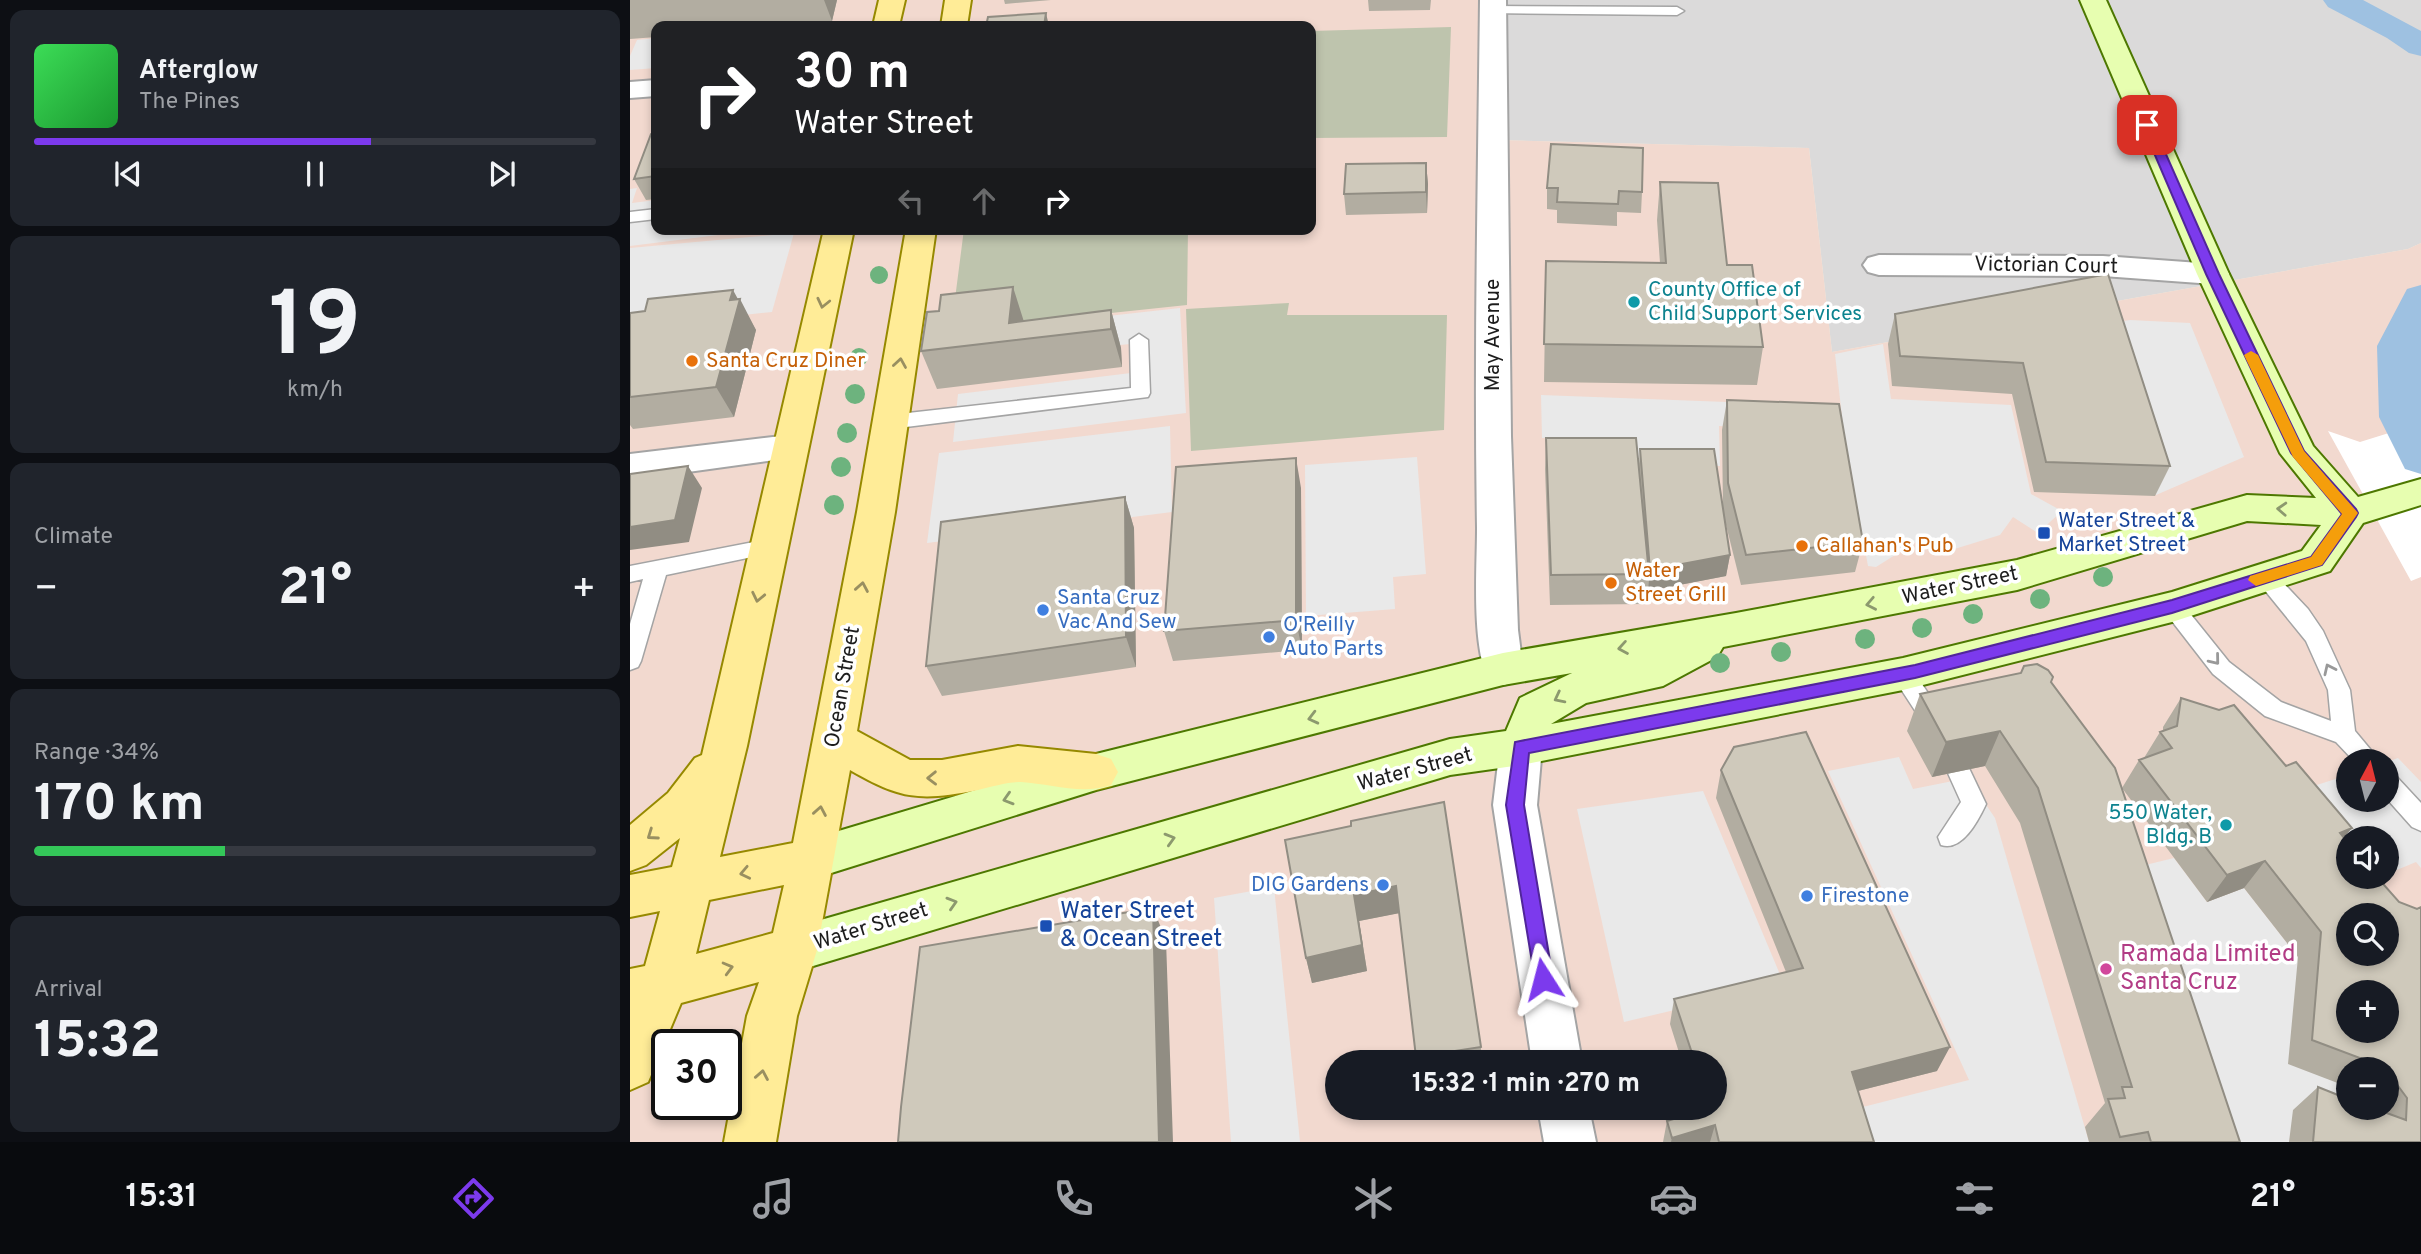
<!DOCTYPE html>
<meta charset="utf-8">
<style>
:root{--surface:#171b24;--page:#20242c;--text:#f1f3f6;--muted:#9ea1a6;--line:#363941;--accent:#7c3aed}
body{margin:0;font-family:Overpass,sans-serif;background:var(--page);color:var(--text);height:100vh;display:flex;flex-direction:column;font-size:26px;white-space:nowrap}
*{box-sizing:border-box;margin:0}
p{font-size:23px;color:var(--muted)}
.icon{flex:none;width:38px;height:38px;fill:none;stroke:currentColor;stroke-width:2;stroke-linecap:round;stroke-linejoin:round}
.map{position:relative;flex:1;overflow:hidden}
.details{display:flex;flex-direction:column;gap:10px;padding:10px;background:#0d0f14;width:630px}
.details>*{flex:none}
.banner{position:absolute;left:21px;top:21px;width:665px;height:214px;border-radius:14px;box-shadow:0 4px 10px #0003;background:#202124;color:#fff;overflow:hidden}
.needle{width:46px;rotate:7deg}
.buttons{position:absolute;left:1706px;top:749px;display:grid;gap:14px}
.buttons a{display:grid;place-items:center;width:63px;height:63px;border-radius:50%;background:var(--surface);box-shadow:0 4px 10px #0003;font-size:35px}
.speed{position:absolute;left:21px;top:1029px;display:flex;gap:14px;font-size:35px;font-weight:700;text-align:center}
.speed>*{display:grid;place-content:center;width:91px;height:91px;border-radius:50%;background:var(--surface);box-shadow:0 4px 10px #0003;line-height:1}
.speed .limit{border:4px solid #111;border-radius:10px;background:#fff;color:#111}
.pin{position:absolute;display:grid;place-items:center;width:60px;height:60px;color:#fff;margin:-30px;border-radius:14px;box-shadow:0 4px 10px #0006}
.me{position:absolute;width:77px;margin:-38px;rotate:351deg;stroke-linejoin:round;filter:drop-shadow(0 0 5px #0008)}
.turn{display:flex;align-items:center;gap:24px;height:147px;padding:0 28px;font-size:32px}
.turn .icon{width:91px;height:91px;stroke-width:2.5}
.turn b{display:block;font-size:49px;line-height:60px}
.lanes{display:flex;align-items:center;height:66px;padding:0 28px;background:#0003;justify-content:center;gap:35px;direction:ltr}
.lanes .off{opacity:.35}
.big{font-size:52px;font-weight:700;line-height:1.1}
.details .tile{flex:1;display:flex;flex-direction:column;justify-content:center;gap:10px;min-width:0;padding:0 24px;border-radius:14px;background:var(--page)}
.details .dial{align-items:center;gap:0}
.dial b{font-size:91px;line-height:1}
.song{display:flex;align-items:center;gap:21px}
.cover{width:84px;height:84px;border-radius:10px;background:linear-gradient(135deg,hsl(130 70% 55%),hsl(130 70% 35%))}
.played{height:7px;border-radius:4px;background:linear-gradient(90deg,var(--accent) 60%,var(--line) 60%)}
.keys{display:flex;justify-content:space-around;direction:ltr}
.heat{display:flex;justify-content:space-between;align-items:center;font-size:38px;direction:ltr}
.charge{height:10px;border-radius:5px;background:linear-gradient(90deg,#34c759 34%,var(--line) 0)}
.trip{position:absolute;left:695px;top:1050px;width:402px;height:70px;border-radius:35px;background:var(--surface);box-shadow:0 4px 10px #0003;font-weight:700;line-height:70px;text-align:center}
.menu{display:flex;height:112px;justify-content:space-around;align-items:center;background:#090b0e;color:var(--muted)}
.menu .icon{width:49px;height:49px}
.menu .current{color:var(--accent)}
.menu b{font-size:32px;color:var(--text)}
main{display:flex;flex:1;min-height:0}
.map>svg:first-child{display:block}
</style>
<main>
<section class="details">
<div class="tile">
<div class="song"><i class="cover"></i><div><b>Afterglow</b><p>The Pines</p></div></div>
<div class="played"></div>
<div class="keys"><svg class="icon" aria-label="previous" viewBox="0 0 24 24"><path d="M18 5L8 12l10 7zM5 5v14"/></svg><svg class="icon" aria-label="pause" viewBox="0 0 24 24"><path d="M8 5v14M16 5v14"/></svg><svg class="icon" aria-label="next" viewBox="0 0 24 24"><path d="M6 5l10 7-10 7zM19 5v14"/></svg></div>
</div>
<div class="tile dial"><b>19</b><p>km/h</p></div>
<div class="tile"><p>Climate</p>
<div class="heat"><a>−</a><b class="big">21°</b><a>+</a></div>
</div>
<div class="tile"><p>Range · 34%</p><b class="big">170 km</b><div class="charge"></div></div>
<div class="tile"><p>Arrival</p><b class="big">15:32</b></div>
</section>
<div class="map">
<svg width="1791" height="1142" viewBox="0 0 1791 1142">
<rect width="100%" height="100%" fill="#efeee2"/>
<path fill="#dbdada" d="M865 0H1791V243L1778 249 1202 352 1179 148 866 140Z"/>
<path fill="#f2d9cf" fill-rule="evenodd" d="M14 0H865L867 140 1179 148 1202 352 1778 249 1791 243V1142H0V32ZM26 26H681V229H26ZM1718 761H1757V800H1718ZM1718 838H1757V877H1718ZM1718 915H1757V954H1718ZM1718 992H1757V1031H1718ZM37 1045H96V1104H37ZM707 1062H1085V1108H707ZM1718 1069H1757V1108H1718Z"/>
<path fill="#bec4ad" d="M821 27 817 137 681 138V31Z
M334 229H558L557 305 321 330Z
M659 303 657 315H817L814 430 561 451 556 309Z"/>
<path fill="#e9e9e9" d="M26 38V68L0 70V56L7 40Z
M7 188 2 203 26 200V229H137L0 246V189Z
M164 233 142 312 31 324 0 369V248Z
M550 308 556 413 323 442 328 394 501 373 500 344 459 348 460 318Z
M1500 320 1560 323 1614 457 1526 495 1474 324Z
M1253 344 1261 399 1381 405 1401 494 1432 511 1408 533 1383 517 1370 535 1318 551 1292 538 1246 567 1238 566 1214 435 1205 354Z
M911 395 1202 406 1205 431 1089 426 1090 466 930 463 929 437 912 438Z
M540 426 542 512 297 543 309 453Z
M787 457 796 574 763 577 765 609 676 616 675 465Z
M1269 757 1283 789 1338 778 1365 818 1459 1142H1235L1225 1109 1339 1080 1198 771Z
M1768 758 1791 782V868L1786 862 1757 874V838H1718V848L1668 791 1718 775V800H1757V762Z
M1073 791 1154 984 994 1022 947 809Z
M1544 858 1577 902 1614 888 1668 957 1718 1087V1108L1659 1142H1596L1499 869Z
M644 887 670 1142H601L584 898Z"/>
<path fill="#fff" d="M1791 423V577L1781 581 1698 431 1730 442Z"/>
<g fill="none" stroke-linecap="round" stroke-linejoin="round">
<path fill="#9ec1e1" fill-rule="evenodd" d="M1693 0H1733L1791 31V56L1779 53 1757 38 1698 7Z
M1791 285V474L1775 469 1749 417 1747 346 1777 289Z"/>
<g stroke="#a4a4a4" stroke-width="3">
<path id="lane" d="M863 6 1047 7 1054 11 1047 15 858 13 856 10Z
M26 209V219L0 222V212Z
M509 334 518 340 520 393 518 397 260 429 253 427 250 422 253 417 260 415 501 388 500 340Z
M139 539 146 542 149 547 146 552 36 575 11 661 8 667 0 670V624L13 579 0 582V566Z
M1635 569 1642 571 1678 609 1693 631 1720 690 1725 731 1750 761H1724L1706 742 1635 716 1583 674 1531 607 1534 601 1542 599 1550 601 1599 662 1651 702 1701 721 1698 690 1676 641 1624 577 1628 571Z
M1273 665 1281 668 1313 715 1316 722 1313 729 1305 731 1297 729 1265 680 1262 674 1265 668Z
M1329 761 1337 764 1356 804C1348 821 1332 852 1311 845L1308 837 1331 802 1317 771 1321 764Z
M1757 772 1765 775 1791 803V831L1782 827 1757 799Z"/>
</g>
<g stroke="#a4a4a4" stroke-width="4">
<path id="street" d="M850 0H876L881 436 888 630 893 669 887 681 873 685 859 681C841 646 847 568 847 528 844 352 848 176 850 0Z
M26 80V96L0 98V82Z
M1249 255 1473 256 1583 264 1594 267 1599 274 1594 281 1583 284 1473 276 1249 275 1238 272 1233 265 1238 258Z
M160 435 173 438 178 447 173 456 0 480V454Z
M891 729 906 734 912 747 907 805 952 1062H902L863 805 870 747 876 734Z
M908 1108H959L966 1142H914Z"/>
</g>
<g stroke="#4d7800" stroke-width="4">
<path id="secondary" d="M1450 0H1476L1599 274 1683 446 1728 497 1791 479V505L1733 523 1700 571 1542 622 1273 690 891 765 820 775 163 972 146 966 139 950 146 934 163 928 820 739 876 731 890 698 942 673 873 685 466 790 182 879 166 873 159 859 166 845 182 839 466 754 873 653 1106 613 1387 560 1617 495 1686 498 1650 453 1567 274ZM1617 521 1691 525 1672 551 1542 592 1273 658 921 724 956 703 1033 686 1087 657 1093 647 1387 590Z"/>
</g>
<g stroke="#968900" stroke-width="4">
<path id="primary" d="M249 0H275L269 26H243Z
M315 0H341L337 26H311Z
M194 229H224L117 746 90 857 163 843 227 512 276 229H306L265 512 227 731 280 760H312L388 746 466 754 481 759 488 772 481 785C452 795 421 784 391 782 377 782 362 787 348 790 290 801 272 800 220 770L187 950 167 1016 146 1142H94L117 1016 129 982 51 1003 18 1082 0 1090V969L15 966 30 911 0 917V875L42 867 50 838 16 865 0 871V825L38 793 65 758 72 755ZM154 885 143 933 66 954 79 900Z"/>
</g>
<use href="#lane" fill="#fff" fill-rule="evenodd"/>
<use href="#street" fill="#fff" fill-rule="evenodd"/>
<use href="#secondary" fill="#e7feb0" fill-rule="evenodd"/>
<use href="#primary" fill="#ffec97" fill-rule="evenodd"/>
</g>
<g fill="#6db37e">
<circle cx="249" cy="275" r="9"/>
<circle cx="229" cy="357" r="9"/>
<circle cx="225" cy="394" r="10"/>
<circle cx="217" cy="433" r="10"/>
<circle cx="211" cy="467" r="10"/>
<circle cx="204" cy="505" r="10"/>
<circle cx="1473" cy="577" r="10"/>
<circle cx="1410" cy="599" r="10"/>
<circle cx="1343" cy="614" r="10"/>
<circle cx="1292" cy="628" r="10"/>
<circle cx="1235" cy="639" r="10"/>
<circle cx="1151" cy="652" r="10"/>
<circle cx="1090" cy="663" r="10"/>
</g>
<path fill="#b2ada1" d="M0 0H207L202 21 143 26H26V37L0 39Z
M374 0H421L375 4Z
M738 0H801L800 10 739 11Z
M26 133V199L16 200 4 179Z
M796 163 798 184 797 213 716 215 714 194Z
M1030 182 1097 265 1133 347 1127 385 914 382 916 261 1030 263 1027 220Z
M917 188 1012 192 1011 213 987 212V226L927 223V210L917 209Z
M1478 274 1540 466 1525 496 1404 492 1382 394 1262 386 1258 344 1265 314Z
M108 299 126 330 104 417 3 429 0 425V313Z
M481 310 491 348 492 367 307 389 291 351 309 311 394 321Z
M1097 400 1233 542 1225 572 1111 585 1094 517 1100 555 1096 576 1018 591V589L1016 604 920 605 915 469 916 438 1009 464 1010 449 1093 511 1092 430Z
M671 488 672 650 543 661 534 631Z
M495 497 504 528 506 667 312 696 296 666Z
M1421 682 1610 1142H1459L1455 1127 1475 1103 1390 823 1355 766 1302 777 1277 731 1290 694Z
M1551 698 1714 838 1791 1142H1659L1663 1110 1688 1087 1718 1108H1757V1069H1718V1087L1658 1064 1668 957 1614 888 1577 902 1492 788 1509 760 1514 758 1530 732 1533 731V727Z
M1091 770 1307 1071 1228 1091 1244 1142H1033L1037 1121 1068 1111 1067 1108H1085V1062H1052L1040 1024 1044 999 1156 972 1086 798Z
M721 826 851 1047V1062H787L769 913 729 921 737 971 682 983 676 958Z"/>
<path fill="#918d83" d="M194 0H207L202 21Z
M416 13 419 26H414Z
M796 163 798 184 797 213 796 192Z
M383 287 395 325 379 323Z
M103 290 109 301 110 299 126 330 104 417 86 387 100 300Z
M481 310 491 348 492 367 481 329Z
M666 458 671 488 672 650 666 620Z
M58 466 72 488 59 542 0 550V527Z
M495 497 504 528 506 667 496 637Z
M1100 555 1096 576 1018 591 1020 570Z
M1370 731 1355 766 1302 777 1316 742Z
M1722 828 1699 855 1710 833Z
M1635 861 1614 888 1577 902 1597 875Z
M766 886 770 913 729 921 737 971 682 983 676 958 724 895Z
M523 908 536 940 543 1142H529Z
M1320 1047 1307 1071 1212 1095 1222 1072Z
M1085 1125 1080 1142H1041L1042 1138Z"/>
<path fill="#cfc9bb" stroke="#918d83" stroke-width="2" fill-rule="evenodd" d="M416 13 414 26H356L358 17Z
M26 133V176L4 179 21 134Z
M921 144 1013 148 1012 192 989 191 988 204 927 202 928 188H917Z
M796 163V192L714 194 716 164Z
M1030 182 1088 183 1097 265H1122L1133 347 914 344 916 261 1036 263Z
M1478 274 1540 466 1416 462 1393 363 1270 356 1265 314Z
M383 287 379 323 481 310V329L291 351 297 312 309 311 311 295Z
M103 290 100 300 110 299 86 387 0 397V313L15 311 18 299Z
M1097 400 1209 404 1233 542 1116 555 1098 483Z
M916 438H1006L1019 574 921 575Z
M1010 449H1084L1100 555 1020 570Z
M666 458V620L534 631 546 467Z
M58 466 45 520 0 527V474Z
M495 497 496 637 296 666 311 522Z
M1407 664 1418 670 1423 677 1421 682 1485 768 1610 1142H1521L1518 1132 1490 1137 1478 1099 1495 1098 1492 1087H1502L1408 788 1370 731 1316 742 1290 694 1391 673 1394 666Z
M1551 698 1589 710 1604 705 1656 766 1666 762 1722 828 1710 833 1718 843V877H1747L1769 902 1787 909 1791 907V1142H1683L1688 1087 1718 1099V1108H1743L1776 1120 1777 1098 1754 1067 1682 1040 1691 932 1635 861 1597 875 1509 760 1542 748 1530 732 1547 726ZM1718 915H1757V954H1718ZM1718 992H1757V1031H1718Z
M1176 732 1320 1047 1222 1072 1244 1142H1089L1085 1125 1042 1138 1037 1121 1080 1108H1085V1062H1065L1044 999 1173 968 1091 770 1104 747Z
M814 802 851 1047 786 1057 766 886 724 895 732 945 676 958 655 840 721 826V821Z
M523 908 529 1142H268L271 1107 290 947Z"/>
<defs><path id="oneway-chevron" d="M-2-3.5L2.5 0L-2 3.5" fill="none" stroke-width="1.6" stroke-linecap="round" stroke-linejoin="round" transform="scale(1.75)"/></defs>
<g stroke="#998f60">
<use href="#oneway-chevron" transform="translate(193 303) rotate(103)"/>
<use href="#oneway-chevron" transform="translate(270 363) rotate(-81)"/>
<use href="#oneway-chevron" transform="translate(232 587) rotate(-80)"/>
<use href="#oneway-chevron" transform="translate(128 597) rotate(102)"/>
<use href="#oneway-chevron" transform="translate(302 778) rotate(179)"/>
<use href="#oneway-chevron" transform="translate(190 811) rotate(-80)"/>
<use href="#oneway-chevron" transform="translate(22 835) rotate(145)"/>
<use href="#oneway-chevron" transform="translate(115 873) rotate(168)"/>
<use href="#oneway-chevron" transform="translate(98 968) rotate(-15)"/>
<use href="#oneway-chevron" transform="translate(132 1075) rotate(-80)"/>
</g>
<g stroke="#8c996e">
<use href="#oneway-chevron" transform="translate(1652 509) rotate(-177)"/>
<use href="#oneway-chevron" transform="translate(1241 604) rotate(169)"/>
<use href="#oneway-chevron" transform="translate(993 648) rotate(170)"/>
<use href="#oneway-chevron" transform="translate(929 698) rotate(153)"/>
<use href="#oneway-chevron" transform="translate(683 718) rotate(166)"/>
<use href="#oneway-chevron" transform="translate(378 799) rotate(163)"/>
<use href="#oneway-chevron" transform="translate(540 839) rotate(-16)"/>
<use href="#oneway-chevron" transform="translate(322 903) rotate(-17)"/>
</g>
<g stroke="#999">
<use href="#oneway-chevron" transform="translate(1585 660) rotate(51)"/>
<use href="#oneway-chevron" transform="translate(1699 669) rotate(-115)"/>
</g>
<path fill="#7c3aed" stroke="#51269a" stroke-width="2" d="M1517 121 1523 125 1589 274 1674 451 1726 509 1728 513 1726 517 1692 565 1542 613 1285 678 899 753 894 805 923 979 920 986 913 989 906 986 876 805 885 742 1285 665 1542 600 1681 557 1712 514 1661 453 1576 274 1512 125Z"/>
<path fill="#f59e0b" d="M1621 351 1628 355 1674 451 1728 513 1692 565 1626 586 1618 580 1620 576 1681 557 1712 514 1663 457 1614 355Z"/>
<g fill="#0f9aa8" stroke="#fff" stroke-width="2.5">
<circle cx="1004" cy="302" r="7"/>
<circle cx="1596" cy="825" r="7"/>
</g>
<g fill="#e8710a" stroke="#fff" stroke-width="2.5">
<circle cx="62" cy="361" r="7"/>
<circle cx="1172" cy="546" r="7"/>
<circle cx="981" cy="583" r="7"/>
</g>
<g fill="#1a4fb4" stroke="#fff" stroke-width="2.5">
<rect x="1407" y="526" width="14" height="14" rx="3.5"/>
<rect x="409" y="919" width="14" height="14" rx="3.5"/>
</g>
<g fill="#3f7fe0" stroke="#fff" stroke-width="2.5">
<circle cx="413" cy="610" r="7"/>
<circle cx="639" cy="637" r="7"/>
<circle cx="753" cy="885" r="7"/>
<circle cx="1177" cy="896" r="7"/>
</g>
<circle fill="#d1479c" stroke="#fff" stroke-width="2.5" cx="1476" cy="969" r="7"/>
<g text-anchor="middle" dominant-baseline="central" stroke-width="7" stroke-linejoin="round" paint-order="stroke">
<g font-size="21" fill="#1d1d1d" stroke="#fff">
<text transform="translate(1416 266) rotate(1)">Victorian Court</text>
<text transform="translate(863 335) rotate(-90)">May Avenue</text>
<text transform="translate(1330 586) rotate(-12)">Water Street</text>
<text transform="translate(213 687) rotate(-80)">Ocean Street</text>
<text transform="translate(785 770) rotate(-15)">Water Street</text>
<text transform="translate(241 927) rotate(-17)">Water Street</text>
</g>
<g font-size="21" fill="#0d838f" stroke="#fff" text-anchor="start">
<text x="1018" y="290">County Office of<tspan x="1018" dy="24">Child Support Services</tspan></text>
<text x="1582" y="813" text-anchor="end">550 Water,<tspan x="1582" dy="24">Bldg. B</tspan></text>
</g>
<g font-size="21" fill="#c56008" stroke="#fff" text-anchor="start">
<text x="76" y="361">Santa Cruz Diner</text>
<text x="1186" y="546">Callahan's Pub</text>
<text x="995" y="571">Water<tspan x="995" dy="24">Street Grill</tspan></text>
</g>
<g font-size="21" fill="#164399" stroke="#fff" text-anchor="start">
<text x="1428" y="521">Water Street &amp;<tspan x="1428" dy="24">Market Street</tspan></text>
</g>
<g font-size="21" fill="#366cbe" stroke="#fff" text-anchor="start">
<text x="427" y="598">Santa Cruz<tspan x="427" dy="24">Vac And Sew</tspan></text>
<text x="653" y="625">O'Reilly<tspan x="653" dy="24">Auto Parts</tspan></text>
<text x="739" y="885" text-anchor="end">DIG Gardens</text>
<text x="1191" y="896">Firestone</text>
</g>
<g font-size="24" fill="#164399" stroke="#fff" text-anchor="start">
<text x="430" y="912">Water Street<tspan x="430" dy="28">&amp; Ocean Street</tspan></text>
</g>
<g font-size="24" fill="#b23c85" stroke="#fff" text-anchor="start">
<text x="1490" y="955">Ramada Limited<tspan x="1490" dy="28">Santa Cruz</tspan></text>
</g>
</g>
</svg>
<div class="buttons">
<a><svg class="needle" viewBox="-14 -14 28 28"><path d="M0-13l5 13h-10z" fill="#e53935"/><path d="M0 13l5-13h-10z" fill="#9ea1a6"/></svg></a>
<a><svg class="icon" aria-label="sound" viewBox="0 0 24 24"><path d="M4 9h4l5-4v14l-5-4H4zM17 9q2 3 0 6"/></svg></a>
<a><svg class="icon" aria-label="search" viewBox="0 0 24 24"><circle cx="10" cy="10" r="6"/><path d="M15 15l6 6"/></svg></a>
<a>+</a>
<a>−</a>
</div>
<div class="speed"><div class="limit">30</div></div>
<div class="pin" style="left:1517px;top:125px;background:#d93025"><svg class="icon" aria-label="arrive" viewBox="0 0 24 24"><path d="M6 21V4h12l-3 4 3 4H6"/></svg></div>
<svg class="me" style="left:913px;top:979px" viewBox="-20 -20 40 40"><path d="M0-17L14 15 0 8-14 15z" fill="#7c3aed" stroke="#fff" stroke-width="4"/></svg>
<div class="trip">15:32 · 1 min · 270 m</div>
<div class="banner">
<div class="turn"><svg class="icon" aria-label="right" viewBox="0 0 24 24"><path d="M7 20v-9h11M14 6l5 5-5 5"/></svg><div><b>30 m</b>Water Street</div></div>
<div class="lanes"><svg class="icon off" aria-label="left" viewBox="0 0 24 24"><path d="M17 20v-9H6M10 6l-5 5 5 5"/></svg><svg class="icon off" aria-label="ahead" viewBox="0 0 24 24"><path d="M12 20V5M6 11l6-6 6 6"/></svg><svg class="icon" aria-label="right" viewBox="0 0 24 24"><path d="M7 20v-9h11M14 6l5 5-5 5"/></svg></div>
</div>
</div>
</main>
<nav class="menu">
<b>15:31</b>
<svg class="icon current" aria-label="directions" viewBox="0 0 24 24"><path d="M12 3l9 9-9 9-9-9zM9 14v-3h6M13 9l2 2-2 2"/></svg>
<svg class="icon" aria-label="music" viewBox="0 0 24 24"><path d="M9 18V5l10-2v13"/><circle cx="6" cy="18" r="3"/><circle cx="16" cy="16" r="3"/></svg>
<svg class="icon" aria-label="phone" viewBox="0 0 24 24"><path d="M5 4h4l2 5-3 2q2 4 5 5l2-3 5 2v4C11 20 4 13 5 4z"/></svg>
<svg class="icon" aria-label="climate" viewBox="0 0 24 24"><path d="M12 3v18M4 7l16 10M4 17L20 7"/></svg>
<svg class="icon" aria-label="car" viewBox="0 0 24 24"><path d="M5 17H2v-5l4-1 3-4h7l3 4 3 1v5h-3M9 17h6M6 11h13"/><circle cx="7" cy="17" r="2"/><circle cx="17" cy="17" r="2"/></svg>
<svg class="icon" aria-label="filters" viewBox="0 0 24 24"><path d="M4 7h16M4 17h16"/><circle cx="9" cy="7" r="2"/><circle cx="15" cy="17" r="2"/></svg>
<b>21°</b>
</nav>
